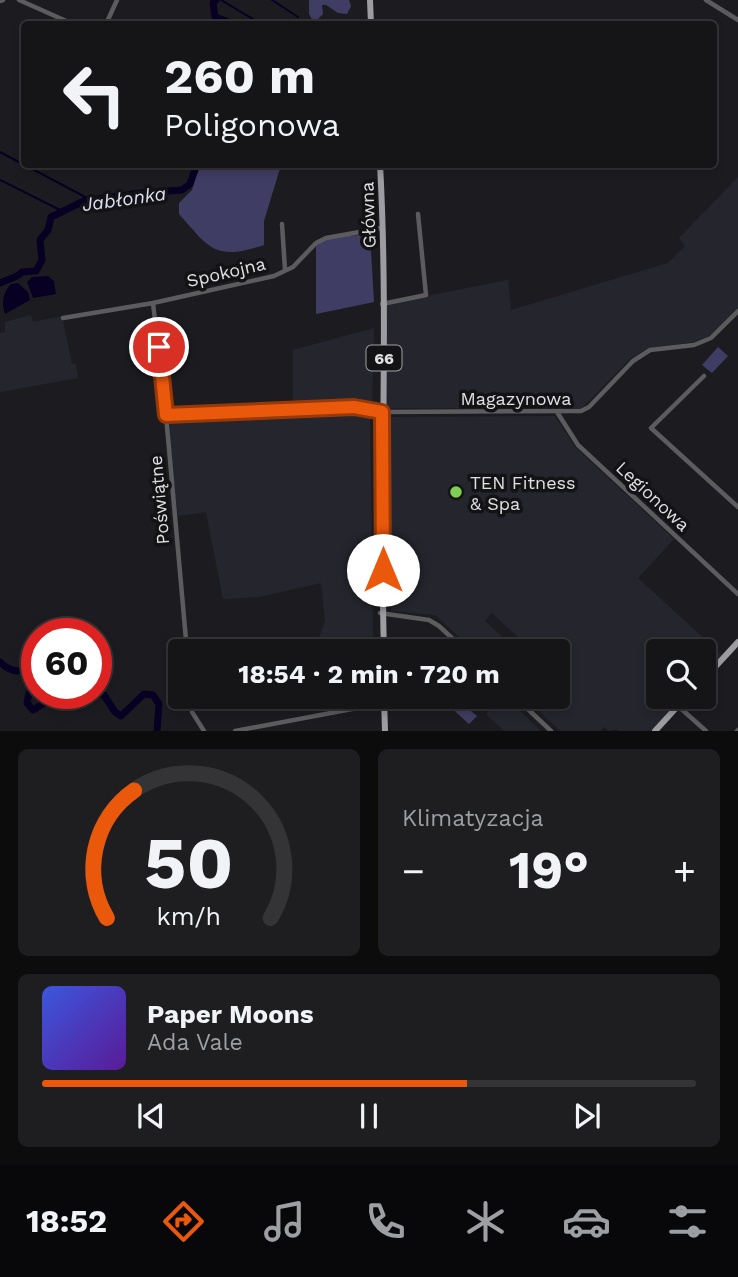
<!DOCTYPE html>
<html lang="pl">
<meta charset="utf-8">
<style>
:root{--surface:#151518;--page:#1e1e21;--text:#f1f3f6;--muted:#9d9fa2;--line:#343437;--accent:#ea580c}
body{margin:0;font-family:"Work Sans",sans-serif;background:var(--page);color:var(--text);height:100vh;display:flex;flex-direction:column;font-size:26px;white-space:nowrap}
*{box-sizing:border-box;margin:0}
p{font-size:23px;color:var(--muted)}
.icon{flex:none;width:38px;height:38px;fill:none;stroke:currentColor;stroke-width:2;stroke-linecap:round;stroke-linejoin:round}
.map{position:relative;height:731px;overflow:hidden}
.panel{display:flex;flex-direction:column;gap:18px;padding:18px;background:#0c0c0d;flex:1}
.panel>*{flex:none}
.banner{position:absolute;left:21px;top:21px;width:696px;height:147px;border-radius:7px;box-shadow:0 4px 10px #0003,0 0 0 2px var(--line);background:#151518;color:var(--text);overflow:hidden}
.fabs{position:absolute;left:646px;top:639px;display:grid;gap:14px}
.fabs a{display:grid;place-items:center;width:70px;height:70px;border-radius:7px;background:var(--surface);box-shadow:0 4px 10px #0003,0 0 0 2px var(--line);font-size:35px}
.speed{position:absolute;left:21px;top:618px;display:flex;gap:14px;font-size:35px;font-weight:700;text-align:center}
.speed>*{display:grid;place-content:center;width:91px;height:91px;border-radius:50%;background:var(--surface);box-shadow:0 4px 10px #0003,0 0 0 2px var(--line);line-height:1}
.speed .limit{border:10px solid #d22;background:#fff;color:#111}
.pin{position:absolute;display:grid;place-items:center;width:60px;height:60px;color:#fff;margin:-30px;border:4px solid #fff;border-radius:50%;box-shadow:0 2px 7px #0007}
.me{position:absolute;width:77px;margin:-38px;rotate:0deg;stroke-linejoin:round;filter:drop-shadow(0 0 5px #0008)}
.turn{display:flex;align-items:center;gap:24px;height:147px;padding:0 28px;font-size:32px}
.turn .icon{width:91px;height:91px;stroke-width:2.5}
.turn b{display:block;font-size:49px;line-height:60px}
.big{font-size:52px;font-weight:700;line-height:1.1}
.panel .widget{flex:1;display:flex;flex-direction:column;justify-content:center;gap:10px;min-width:0;padding:0 24px;border-radius:10px;background:var(--page)}
.panel .dial{align-items:center;gap:0}
.dial svg{height:182px;overflow:visible;fill:none;stroke:var(--line);stroke-width:7;stroke-linecap:round;text-anchor:middle}
.dial text{fill:var(--text);stroke:none}
.song{display:flex;align-items:center;gap:21px}
.cover{width:84px;height:84px;border-radius:10px;background:linear-gradient(135deg,hsl(230 70% 55%),hsl(270 70% 35%))}
.played{height:7px;border-radius:4px;background:linear-gradient(90deg,var(--accent) 65%,var(--line) 65%)}
.keys{display:flex;justify-content:space-around;direction:ltr}
.heat{display:flex;justify-content:space-between;align-items:center;font-size:38px;direction:ltr}
.panel .tiles{flex:1;display:grid;gap:18px;grid-template-columns:1fr 1fr}
.widget:last-child{grid-column:span 2}
.trip{position:absolute;left:168px;top:639px;width:402px;height:70px;border-radius:7px;background:var(--surface);box-shadow:0 4px 10px #0003,0 0 0 2px var(--line);font-weight:700;line-height:70px;text-align:center}
.menu{display:flex;height:112px;justify-content:space-around;align-items:center;background:#08080a;color:var(--muted)}
.menu .icon{width:49px;height:49px}
.menu .current{color:var(--accent)}
.menu b{font-size:32px;color:var(--text)}
.map>svg:first-child{display:block}
</style>
<div class="map">
<svg width="738" height="731" viewBox="0 0 738 731">
<rect width="100%" height="100%" fill="#1c1c20"/>
<path fill="#25252e" d="M738 177V307L713 334 694 342 648 348 631 358 581 409 385 408 386 304 508 280 511 310 668 263 685 246 679 238Z
M31 315 33 322 62 316 72 364H76L78 378 0 392V333L5 332V322Z
M374 328 372 406H293V350Z
M362 411 370 417 373 651H315L325 620 321 583 259 597 223 599 206 512 178 516 172 470 169 428 173 418Z
M555 416 575 447 674 539 638 578 722 655 704 675V651H658V696L683 697 651 731H618L616 729 609 731 604 727 600 731H560L524 697 558 696V651H533L492 613 485 621 517 651H474L435 615 391 611 386 543 389 420 392 417Z
M502 696 506 697 541 731H504L486 714Z"/>
<path fill="#403d64" d="M309 0H349L351 6 347 14 338 13 326 5H322L323 14 317 20 313 21 309 14Z
M199 164 281 165 264 221V245C215 261 210 249 179 214V203L192 190Z
M370 234 374 302 316 314V243L326 238Z
M718 347 728 356 712 373 702 365Z
M454 697 477 716 469 724 447 704Z"/>
<path fill="#070023" d="M48 276 54 281 56 294 33 298 27 282 32 277Z
M18 283 28 292 30 300 5 314C1 303 3 292 11 284Z"/>
<g fill="none" stroke-linecap="round" stroke-linejoin="round">
<path stroke="#070023" stroke-width="2" d="M221 0 261 24
M272 0 298 17
M0 152 91 200
M0 180 62 211"/>
<path stroke="#070023" stroke-width="7" d="M216 0 213 3 215 17 234 24
M0 283C7 279 16 279 22 272L36 271 42 260 40 240 48 230 51 217 84 201 141 193 182 190 190 184 197 164
M0 662C7 669 14 673 23 670L26 663 32 662 37 667
M37 681 29 693 27 703 33 710 61 693
M96 693 104 695 115 712 121 716 144 694 153 695 159 704 157 731"/>
<path stroke="#5c5c5e" stroke-width="4.5" d="M19 0 73 24
M706 0 738 20
M0 1 3 0
M106 24 117 0
M282 224 285 270
M153 303 166 415 187 651
M382 304 426 295 418 214
M63 318 153 303 274 276 293 267 316 243 326 238 382 228
M704 376 651 428 738 507
M557 412 578 445 738 594
M166 415 360 407 382 412 581 411 589 407 633 361 650 350 694 345 711 338 738 311
M380 613 429 620 439 626 466 651
M191 696 192 712 204 731
M514 696 551 731
M678 706 706 731
M235 731 384 703
M737 731 738 730"/>
<path stroke="#9c9ca1" stroke-width="6" d="M370 0 371 24
M380 164C389 327 379 489 384 651
M704 679 738 642
M384 696 385 731
M655 731 687 696"/>
</g>
<g fill="none" stroke-linecap="round" stroke-linejoin="round">
<g stroke="#983908" stroke-width="18">
<path id="route" d="M159 347 166 415 354 407 382 412 383 570"/>
</g>
<use href="#route" stroke="#ea580c" stroke-width="12"/>
</g>
<circle fill="#7fd052" stroke="#131316" stroke-width="2.5" cx="456" cy="492" r="7"/>
<g text-anchor="middle" dominant-baseline="central" stroke-width="7" stroke-linejoin="round" paint-order="stroke">
<rect fill="#131316" stroke="#a2a2a6" stroke-width="2" x="366.5" y="345.5" width="35" height="25" rx="5"/>
<g font-size="16" font-weight="bold" fill="#e0e0e3">
<text x="384" y="358">66</text>
</g>
<g font-size="18" fill="#e0e0e3" stroke="#131316">
<text transform="translate(368 215) rotate(-92)">Główna</text>
<text transform="translate(226 272) rotate(-13)">Spokojna</text>
<text x="516" y="398">Magazynowa</text>
<text transform="translate(653 496) rotate(43)">Legionowa</text>
<text transform="translate(159 500) rotate(-95)">Poświątne</text>
</g>
<g font-size="18" fill="#e0e0e3" stroke="#131316" text-anchor="start">
<text x="470" y="482">TEN Fitness<tspan x="470" dy="21">&amp; Spa</tspan></text>
</g>
<g font-size="19" font-style="italic" fill="#e0e0f4" stroke="#131316">
<text transform="translate(124 199) rotate(-8)">Jabłonka</text>
</g>
</g>
</svg>
<div class="fabs">
<a><svg class="icon" aria-label="search" viewBox="0 0 24 24"><circle cx="10" cy="10" r="6"/><path d="M15 15l6 6"/></svg></a>
</div>
<div class="speed"><div class="limit">60</div></div>
<div class="pin" style="left:159px;top:347px;background:#d93025"><svg class="icon" aria-label="arrive" viewBox="0 0 24 24"><path d="M6 21V4h12l-3 4 3 4H6"/></svg></div>
<svg class="me" style="left:383px;top:570px" viewBox="-20 -20 40 40"><circle r="19" fill="#fff"/><path d="M0-13L10 11 0 6-10 11z" fill="#ea580c"/></svg>
<div class="trip">18:54 · 2 min · 720 m</div>
<div class="banner">
<div class="turn"><svg class="icon" aria-label="left" viewBox="0 0 24 24"><path d="M17 20v-9H6M10 6l-5 5 5 5"/></svg><div><b>260 m</b>Poligonowa</div></div>
</div>
</div>
<section class="panel">
<div class="tiles">
<div class="widget dial"><svg viewBox="0 0 100 80">
<path d="M14 69A42 42 0 1 1 86 69"/>
<path d="M14 69A42 42 0 0 1 26 13" stroke="#ea580c"/>
<text x="50" y="56" font-size="32" font-weight="700">50</text>
<text x="50" y="72" font-size="11">km/h</text>
</svg></div>
<div class="widget"><p>Klimatyzacja</p>
<div class="heat"><a>−</a><b class="big">19°</b><a>+</a></div>
</div>
<div class="widget">
<div class="song"><i class="cover"></i><div><b>Paper Moons</b><p>Ada Vale</p></div></div>
<div class="played"></div>
<div class="keys"><svg class="icon" aria-label="previous" viewBox="0 0 24 24"><path d="M18 5L8 12l10 7zM5 5v14"/></svg><svg class="icon" aria-label="pause" viewBox="0 0 24 24"><path d="M8 5v14M16 5v14"/></svg><svg class="icon" aria-label="next" viewBox="0 0 24 24"><path d="M6 5l10 7-10 7zM19 5v14"/></svg></div>
</div>
</div>
</section>
<nav class="menu">
<b>18:52</b>
<svg class="icon current" aria-label="directions" viewBox="0 0 24 24"><path d="M12 3l9 9-9 9-9-9zM9 14v-3h6M13 9l2 2-2 2"/></svg>
<svg class="icon" aria-label="music" viewBox="0 0 24 24"><path d="M9 18V5l10-2v13"/><circle cx="6" cy="18" r="3"/><circle cx="16" cy="16" r="3"/></svg>
<svg class="icon" aria-label="phone" viewBox="0 0 24 24"><path d="M5 4h4l2 5-3 2q2 4 5 5l2-3 5 2v4C11 20 4 13 5 4z"/></svg>
<svg class="icon" aria-label="climate" viewBox="0 0 24 24"><path d="M12 3v18M4 7l16 10M4 17L20 7"/></svg>
<svg class="icon" aria-label="car" viewBox="0 0 24 24"><path d="M5 17H2v-5l4-1 3-4h7l3 4 3 1v5h-3M9 17h6M6 11h13"/><circle cx="7" cy="17" r="2"/><circle cx="17" cy="17" r="2"/></svg>
<svg class="icon" aria-label="filters" viewBox="0 0 24 24"><path d="M4 7h16M4 17h16"/><circle cx="9" cy="7" r="2"/><circle cx="15" cy="17" r="2"/></svg>
</nav>
